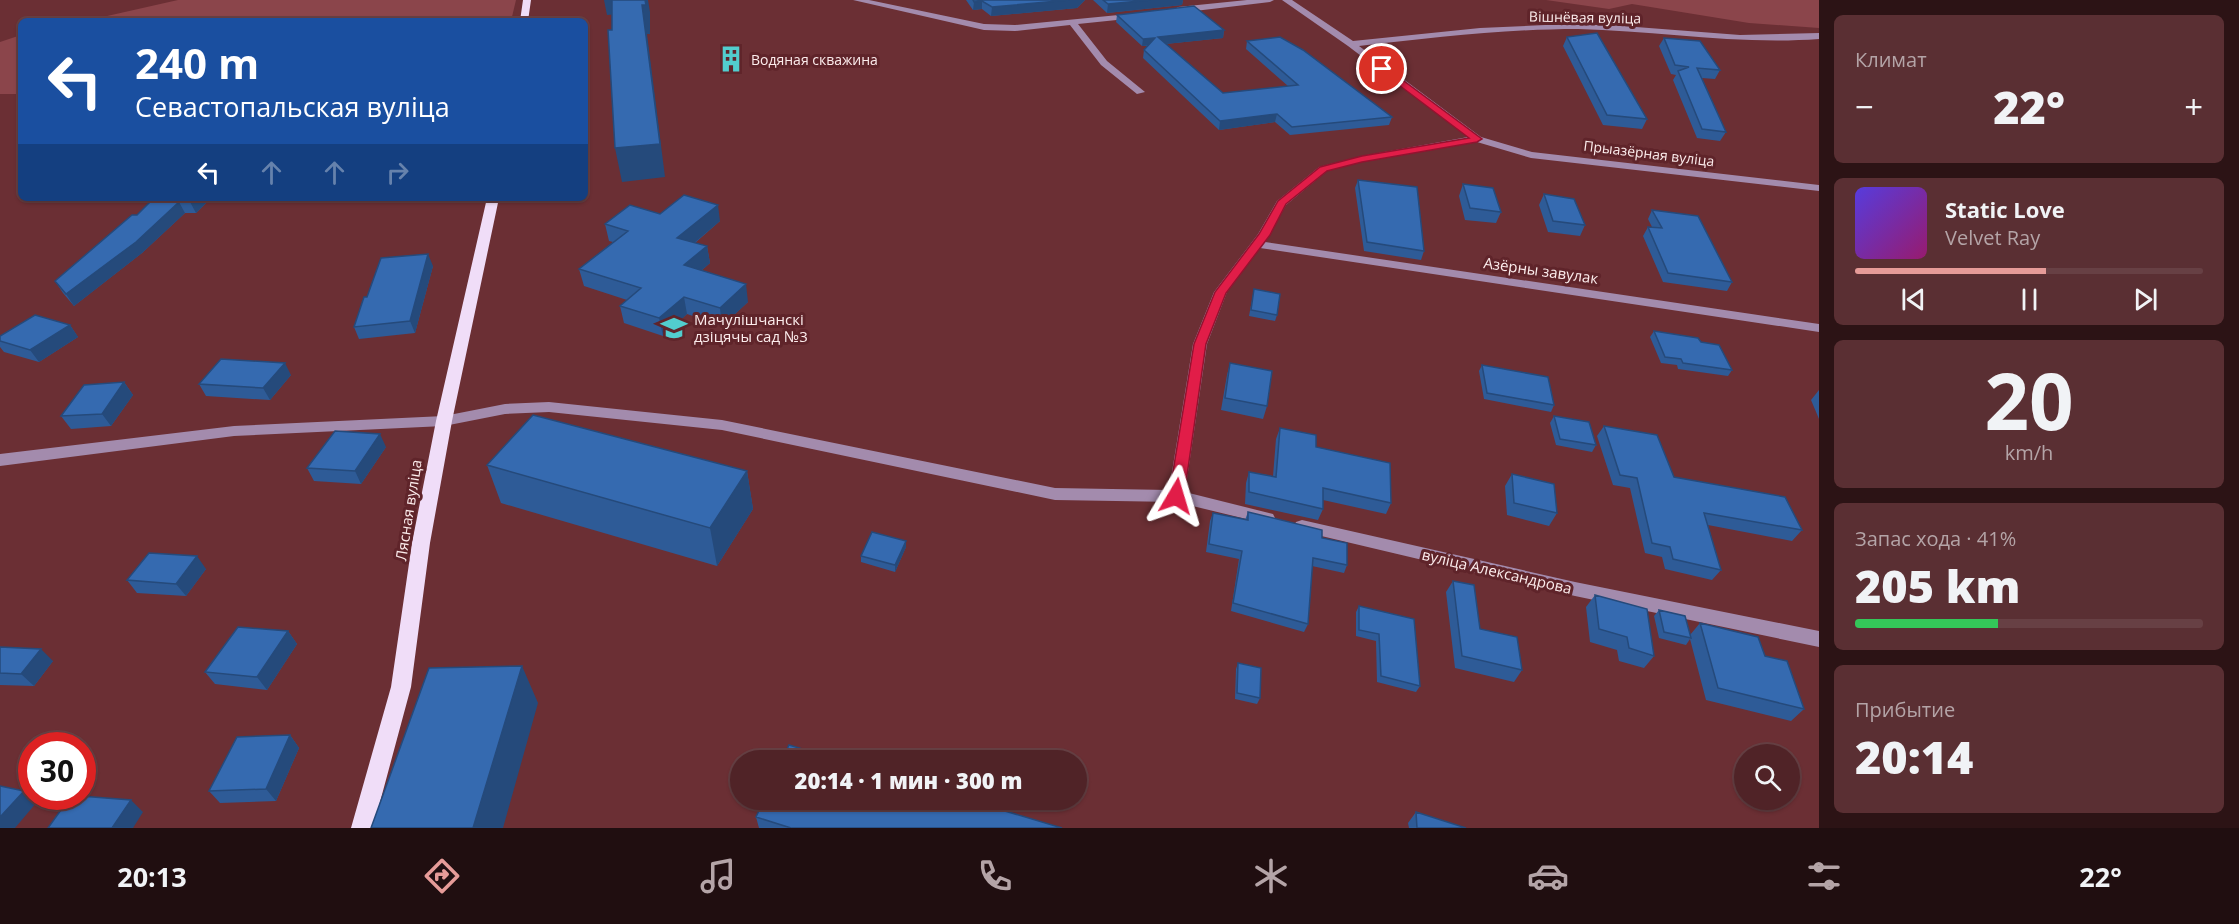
<!DOCTYPE html>
<html lang="ru">
<meta charset="utf-8">
<style>
:root{--surface:#502327;--page:#5a2f33;--text:#f1f3f6;--muted:#b4a4a7;--line:#674044;--accent:#e69b98}
body{margin:0;font-family:"Open Sans",sans-serif;background:var(--page);color:var(--text);height:100vh;display:flex;flex-direction:column;font-size:22px;white-space:nowrap}
*{box-sizing:border-box;margin:0}
p{font-size:20px;color:var(--muted)}
.icon{flex:none;width:33px;height:33px;fill:none;stroke:currentColor;stroke-width:2;stroke-linecap:round;stroke-linejoin:round}
.map{position:relative;flex:1;overflow:hidden}
.details{display:flex;flex-direction:column;gap:15px;padding:15px;background:#2c1315;width:420px}
.details>*{flex:none}
.top-card{position:absolute;left:18px;top:18px;width:570px;height:183px;border-radius:9px;box-shadow:0 2px 4px #0004,0 0 0 2px var(--line);background:#1a4fa0;color:#fff;overflow:hidden}
.controls{position:absolute;left:1734px;top:744px;display:grid;gap:12px}
.controls a{display:grid;place-items:center;width:66px;height:66px;border-radius:50%;background:var(--surface);box-shadow:0 2px 4px #0004,0 0 0 2px var(--line);font-size:30px}
.speed{position:absolute;left:18px;top:732px;display:flex;gap:12px;font-size:30px;font-weight:700;text-align:center}
.speed>*{display:grid;place-content:center;width:78px;height:78px;border-radius:50%;background:var(--surface);box-shadow:0 2px 4px #0004,0 0 0 2px var(--line);line-height:1}
.speed .limit{border:9px solid #d22;background:#fff;color:#111}
.pin{position:absolute;display:grid;place-items:center;width:51px;height:51px;color:#fff;margin:-26px;border:3px solid #fff;border-radius:50%;box-shadow:0 2px 6px #0007}
.me{position:absolute;width:66px;margin:-33px;rotate:7deg;stroke-linejoin:round;filter:drop-shadow(0 0 4px #0008)}
.turn{display:flex;align-items:center;gap:21px;height:126px;padding:0 18px;font-size:27px}
.turn .icon{width:78px;height:78px;stroke-width:2.5}
.turn b{display:block;font-size:42px;line-height:51px}
.lanes{display:flex;align-items:center;height:57px;padding:0 18px;background:#0003;justify-content:center;gap:30px;direction:ltr}
.lanes .off{opacity:.35}
.big{font-size:45px;font-weight:800;line-height:1.1}
.details .widget{flex:1;display:flex;flex-direction:column;justify-content:center;gap:9px;min-width:0;padding:0 21px;border-radius:9px;background:var(--page)}
.details .dial{align-items:center;gap:0}
.dial b{font-size:78px;line-height:1}
.song{display:flex;align-items:center;gap:18px}
.cover{width:72px;height:72px;border-radius:9px;background:linear-gradient(135deg,hsl(250 70% 55%),hsl(320 70% 35%))}
.played{height:6px;border-radius:3px;background:linear-gradient(90deg,var(--accent) 55%,var(--line) 55%)}
.keys{display:flex;justify-content:space-around;direction:ltr}
.heat{display:flex;justify-content:space-between;align-items:center;font-size:33px;direction:ltr}
.charge{height:9px;border-radius:4px;background:linear-gradient(90deg,#34c759 41%,var(--line) 0)}
.trip{position:absolute;left:730px;top:750px;width:357px;height:60px;border-radius:30px;background:var(--surface);box-shadow:0 2px 4px #0004,0 0 0 2px var(--line);font-weight:800;line-height:60px;text-align:center}
.dock{display:flex;height:96px;justify-content:space-around;align-items:center;background:#200e10;color:var(--muted)}
.dock .icon{width:42px;height:42px}
.dock .active{color:var(--accent)}
.dock b{font-size:27px;color:var(--text)}
main{display:flex;flex:1;min-height:0}
.map>svg:first-child{display:block}
</style>
<main>
<div class="map">
<svg width="1819" height="828" viewBox="0 0 1819 828">
<rect width="100%" height="100%" fill="#6b2f34"/>
<path fill="#8b454b" d="M178 0H516L511 21H85Z
M1546 0H1819V28L1749 23 1632 4 1609 9Z
M21 35V94H0V42Z"/>
<g fill="none" stroke-linecap="round" stroke-linejoin="round">
<path fill="#a38bad" fill-rule="evenodd" d="M853 0H869L984 24 1015 25 1139 13 1140 15 1136 18 1078 24 1107 61 1145 92 1137 94 1101 65 1070 25 1015 31 984 30Z
M1247 0H1274L1270 2 1178 13 1174 10 1178 7Z
M1282 0H1292L1353 41 1480 28 1545 25H1610L1740 35 1819 33V39C1738 45 1658 31 1578 29 1504 29 1432 38 1359 46L1481 137 1532 152 1819 185V191L1531 158 1477 142 1362 162 1327 171 1286 205 1265 242 1819 324V332L1260 248 1227 292 1207 344 1185 492 1273 514 1275 518 1273 522 1267 524 1176 502 1055 500 722 430 549 412 505 414 444 426 234 436 0 466V454L234 426 444 416 505 404 549 402 722 420 1055 488 1169 490 1193 344 1214 292 1258 234 1277 201 1319 167 1362 156 1468 137 1348 46Z
M1302 520 1575 582 1819 631V647L1575 596 1296 530 1294 526 1296 522Z"/>
<path fill="#f0ddf8" fill-rule="evenodd" d="M523 0H531L528 21H520Z
M487 198H499L452 421 430 543 411 687 373 828H351L391 687 412 543 436 421Z"/>
</g>
<path fill="#2e5b97" d="M966 0H1085L1077 8 991 16 982 9 973 10Z
M1093 0H1183L1182 5 1107 13Z
M1117 15 1224 30 1223 38 1165 44 1223 93 1288 86 1246 49 1247 41 1392 117 1389 125 1290 135 1275 122 1219 130 1143 58 1144 50 1148 46H1142L1116 22Z
M1567 37 1647 119 1642 129 1603 125 1563 46Z
M1664 38 1720 70 1715 79 1702 78 1726 132 1720 141 1697 138 1673 80 1676 75 1671 74 1659 46Z
M1358 180 1424 251 1421 260 1364 251 1355 188Z
M1463 184 1501 212 1496 223 1465 220 1459 196Z
M1544 194 1585 225 1580 236 1548 232 1539 205Z
M154 198H211L196 213H185L142 253 74 306 63 293 55 281 137 215Z
M1652 210 1732 282 1727 291 1663 282 1643 236 1648 227H1652L1648 219Z
M660 214 720 221 695 243 707 246 710 263 701 271 748 302 722 326 687 314 663 336 624 323 620 306 627 300 584 286 579 269 613 242 609 241 605 224Z
M433 266 415 333 359 339 354 327 367 297Z
M1254 289 1277 315 1275 321 1249 316Z
M70 325 78 337 39 362 4 352 0 347V336Z
M1654 331 1701 342 1732 370 1728 376 1678 369 1677 365 1661 363 1650 337Z
M1230 363 1267 406 1263 419 1221 410 1227 375Z
M1482 365 1554 405 1551 412 1484 399 1479 371Z
M291 375 270 400 206 396 199 384Z
M124 382 133 395 111 426 71 429 61 416Z
M1819 390V419L1811 400Z
M1554 416 1596 445 1592 452 1556 445 1550 423Z
M1604 426 1674 477 1802 530 1792 541 1708 525 1721 570 1712 580 1665 569 1662 557 1645 553 1630 488 1613 485 1597 436Z
M1280 428 1316 447 1391 503 1386 514 1323 500V509L1318 520 1245 504 1246 483 1249 472 1273 476 1276 439Z
M386 447 361 484 314 481 307 468Z
M487 465 747 471 753 509 717 566 501 503Z
M1512 474 1557 513 1549 526 1507 515 1505 486Z
M1248 512 1322 538 1347 565 1344 573 1312 566 1308 624 1304 632 1231 611 1239 559 1206 552 1210 521 1213 513 1245 520Z
M906 547 895 572 861 562V556Z
M206 569 186 596 137 593 127 580Z
M1453 581 1480 629 1522 670 1514 682 1455 668 1446 592Z
M1595 595 1654 656 1644 668 1619 661 1617 650 1590 642 1586 607Z
M1359 606 1420 686 1416 692 1377 682 1376 641 1356 636V612Z
M1659 610 1690 635 1700 623 1765 656 1804 709 1791 721 1706 700 1690 639 1686 645 1659 638 1654 616Z
M288 631 297 644 267 690 215 684 205 672Z
M0 647 53 661 34 686 0 685Z
M1238 663 1260 698 1257 704 1235 699 1236 669Z
M290 735 299 748 276 801 220 803 209 791Z
M1416 812 1466 828H1409L1408 823Z
M756 817 1062 828H759Z"/>
<path fill="#254a7b" d="M604 0H615L618 14 607 15Z
M645 0H648L650 12V34H647L665 177 622 182 615 148 642 5Z
M1069 0H1085L1077 8 991 16 992 7Z
M1150 0H1183L1182 5 1107 13 1108 4Z
M982 1V9L973 10 974 2Z
M1224 30 1223 38 1156 45 1158 37Z
M1155 38 1154 45 1142 46 1143 39Z
M1277 114 1275 122 1219 130 1220 121Z
M194 198H211L196 213 190 202Z
M179 202 185 213 142 253 74 306 66 294Z
M718 205 720 221 680 255 677 238Z
M707 246 710 263 687 283 684 265Z
M428 254 433 266 415 333 410 321Z
M746 284 748 302 722 326 720 308Z
M684 297 687 314 663 336 659 318Z
M70 325 78 337 39 362 30 350Z
M285 363 291 375 270 400 263 388Z
M124 382 133 395 111 426 102 414Z
M380 434 386 447 361 484 355 471Z
M747 471 753 509 717 566 710 528Z
M906 541V547L895 572V565Z
M197 556 206 569 186 596 176 584Z
M288 631 297 644 267 690 257 677Z
M41 649 53 661 34 686 21 674Z
M522 666 538 703 503 828H473Z
M290 735 299 748 276 801 266 789Z
M24 791 37 802 15 828H0V817Z
M131 800 143 812 133 828H112Z"/>
<path fill="#356ab0" stroke="#254a7b" stroke-width="1.5" d="M612 0H645L646 5H642L660 144 615 148 608 30H612Z
M973 0H1069L992 7 982 1 974 2Z
M1103 0H1150L1108 4Z
M1194 6 1224 30 1158 37 1223 93 1298 85 1247 41 1280 37 1303 50 1392 117 1292 127 1277 114 1220 121 1144 50 1155 38 1143 39 1117 15Z
M1597 33 1647 119 1607 115 1567 37Z
M1664 38 1700 41 1720 70 1697 68 1726 132 1702 129 1678 71 1689 67 1675 65Z
M1358 180 1417 187 1424 251 1367 242Z
M1463 184 1493 188 1501 212 1470 208Z
M1544 194 1574 199 1585 225 1553 221Z
M684 195 718 205 677 238 707 246 684 265 746 284 720 308 684 297 659 318 620 306 641 288 579 269 628 231 605 224 630 205 660 214Z
M154 198H194L190 202H179L136 242 66 294 55 281 132 215H137Z
M1652 210 1698 216 1732 282 1668 273 1648 227 1662 228Z
M428 254 410 321 354 327 364 297H367L381 258Z
M1254 289 1280 294 1277 315 1251 310Z
M35 315 70 325 30 350 0 341V336Z
M1654 331 1698 338 1701 342 1719 345 1732 370 1683 363 1681 359 1665 357Z
M221 359 285 363 263 388 199 384Z
M1230 363 1272 371 1267 406 1225 398Z
M1482 365 1548 377 1554 405 1487 393Z
M124 382 102 414 61 416 84 385Z
M533 415 747 471 710 528 487 465Z
M1554 416 1589 422 1596 445 1560 439Z
M1604 426 1657 435 1674 477 1785 497 1802 530 1704 513 1721 570 1673 559 1670 547 1652 543 1637 478 1620 475Z
M1280 428 1316 435V447L1390 463 1391 503 1323 488V509L1249 492V472L1276 477Z
M335 431 380 434 355 471 307 468Z
M1512 474 1554 484 1557 513 1514 503Z
M1248 512 1322 530V538L1347 543V565L1313 558 1308 624 1233 603 1242 551 1209 544 1213 513 1248 520Z
M872 532 906 541 895 565 861 556Z
M149 553 197 556 176 584 127 580Z
M1453 581 1474 585 1480 629 1517 637 1522 670 1462 656Z
M1595 595 1647 609 1654 656 1629 648 1627 637 1599 629Z
M1359 606 1414 619 1420 686 1381 676 1379 634 1359 630Z
M1659 610 1685 616 1691 638 1664 632Z
M1700 623 1758 637 1765 656 1787 661 1804 709 1718 688Z
M238 627 288 631 257 677 205 672Z
M0 647 41 649 21 674 0 673Z
M1238 663 1261 668 1260 698 1237 693Z
M522 666 473 828H371L429 668Z
M290 735 266 789 209 791 237 737Z
M789 745 839 760H782Z
M0 786 24 791 0 817Z
M71 796H80L131 800 112 828H48Z
M764 800H968L1062 828H791L756 817Z
M1416 812 1466 828H1417Z"/>
<path fill="#e11d48" stroke="#92132f" stroke-width="1.5" d="M1379 67H1385L1482 139 1477 142 1362 162 1327 171 1286 204 1270 235 1226 293 1206 344 1184 496 1182 500H1171L1169 496 1194 344 1215 292 1259 234 1278 201 1320 167 1362 156 1469 138 1379 70Z"/>
<defs>
<g id="building-bare" transform="scale(2.07)"><path d="M-4-6H4V6H1V3H-1V6H-4ZM-2.5-4.3h1.7v1.8h-1.7ZM.8-4.3h1.7v1.8H.8ZM-2.5-1h1.7V.8h-1.7ZM.8-1h1.7V.8H.8Z" fill="#52cdce" stroke="#5f242a" stroke-width="2.5" paint-order="stroke"/></g>
<g id="school-bare" transform="scale(2.07)"><path d="M0-5L7-2L0 1L-7-2ZM-4 1L0 2.5L4 1V4Q0 6-4 4Z" fill="#52cdce" stroke="#5f242a" stroke-width="2.5" paint-order="stroke"/></g>
</defs>
<g fill-rule="evenodd">
<use href="#building-bare" x="731" y="59"/>
<use href="#school-bare" x="674" y="328"/>
</g>
<g text-anchor="middle" dominant-baseline="central" stroke-width="6" stroke-linejoin="round" paint-order="stroke">
<g font-size="14" fill="#fcecec" stroke="#5f242a">
<text transform="translate(1585 17) rotate(1)">Вішнёвая вуліца</text>
<text transform="translate(1649 153) rotate(7)">Прыазёрная вуліца</text>
</g>
<g font-size="14" fill="#fcecec" stroke="#5f242a" text-anchor="start">
<text x="751" y="59">Водяная скважина</text>
</g>
<g font-size="15" fill="#fcecec" stroke="#5f242a">
<text transform="translate(1541 270) rotate(8)">Азёрны завулак</text>
<text transform="translate(408 510) rotate(-81)">Лясная вуліца</text>
<text transform="translate(1497 571) rotate(13)">вуліца Александрова</text>
</g>
<g font-size="15" fill="#fcecec" stroke="#5f242a" text-anchor="start">
<text x="694" y="319">Мачулішчанскі<tspan x="694" dy="17">дзіцячы сад №3</tspan></text>
</g>
</g>
</svg>
<div class="controls">
<a><svg class="icon" aria-label="search" viewBox="0 0 24 24"><circle cx="10" cy="10" r="6"/><path d="M15 15l6 6"/></svg></a>
</div>
<div class="speed"><div class="limit">30</div></div>
<div class="pin" style="left:1382px;top:69px;background:#d93025"><svg class="icon" aria-label="arrive" viewBox="0 0 24 24"><path d="M6 21V4h12l-3 4 3 4H6"/></svg></div>
<svg class="me" style="left:1176px;top:496px" viewBox="-20 -20 40 40"><path d="M0-17L14 15 0 8-14 15z" fill="#e11d48" stroke="#fff" stroke-width="4"/></svg>
<div class="trip">20:14 · 1 мин · 300 m</div>
<div class="top-card">
<div class="turn"><svg class="icon" aria-label="left" viewBox="0 0 24 24"><path d="M17 20v-9H6M10 6l-5 5 5 5"/></svg><div><b>240 m</b>Севастопальская вуліца</div></div>
<div class="lanes"><svg class="icon" aria-label="left" viewBox="0 0 24 24"><path d="M17 20v-9H6M10 6l-5 5 5 5"/></svg><svg class="icon off" aria-label="ahead" viewBox="0 0 24 24"><path d="M12 20V5M6 11l6-6 6 6"/></svg><svg class="icon off" aria-label="ahead" viewBox="0 0 24 24"><path d="M12 20V5M6 11l6-6 6 6"/></svg><svg class="icon off" aria-label="right" viewBox="0 0 24 24"><path d="M7 20v-9h11M14 6l5 5-5 5"/></svg></div>
</div>
</div>
<section class="details">
<div class="widget"><p>Климат</p>
<div class="heat"><a>−</a><b class="big">22°</b><a>+</a></div>
</div>
<div class="widget">
<div class="song"><i class="cover"></i><div><b>Static Love</b><p>Velvet Ray</p></div></div>
<div class="played"></div>
<div class="keys"><svg class="icon" aria-label="previous" viewBox="0 0 24 24"><path d="M18 5L8 12l10 7zM5 5v14"/></svg><svg class="icon" aria-label="pause" viewBox="0 0 24 24"><path d="M8 5v14M16 5v14"/></svg><svg class="icon" aria-label="next" viewBox="0 0 24 24"><path d="M6 5l10 7-10 7zM19 5v14"/></svg></div>
</div>
<div class="widget dial"><b>20</b><p>km/h</p></div>
<div class="widget"><p>Запас хода · 41%</p><b class="big">205 km</b><div class="charge"></div></div>
<div class="widget"><p>Прибытие</p><b class="big">20:14</b></div>
</section>
</main>
<nav class="dock">
<b>20:13</b>
<svg class="icon active" aria-label="directions" viewBox="0 0 24 24"><path d="M12 3l9 9-9 9-9-9zM9 14v-3h6M13 9l2 2-2 2"/></svg>
<svg class="icon" aria-label="music" viewBox="0 0 24 24"><path d="M9 18V5l10-2v13"/><circle cx="6" cy="18" r="3"/><circle cx="16" cy="16" r="3"/></svg>
<svg class="icon" aria-label="phone" viewBox="0 0 24 24"><path d="M5 4h4l2 5-3 2q2 4 5 5l2-3 5 2v4C11 20 4 13 5 4z"/></svg>
<svg class="icon" aria-label="climate" viewBox="0 0 24 24"><path d="M12 3v18M4 7l16 10M4 17L20 7"/></svg>
<svg class="icon" aria-label="car" viewBox="0 0 24 24"><path d="M5 17H2v-5l4-1 3-4h7l3 4 3 1v5h-3M9 17h6M6 11h13"/><circle cx="7" cy="17" r="2"/><circle cx="17" cy="17" r="2"/></svg>
<svg class="icon" aria-label="filters" viewBox="0 0 24 24"><path d="M4 7h16M4 17h16"/><circle cx="9" cy="7" r="2"/><circle cx="15" cy="17" r="2"/></svg>
<b>22°</b>
</nav>
